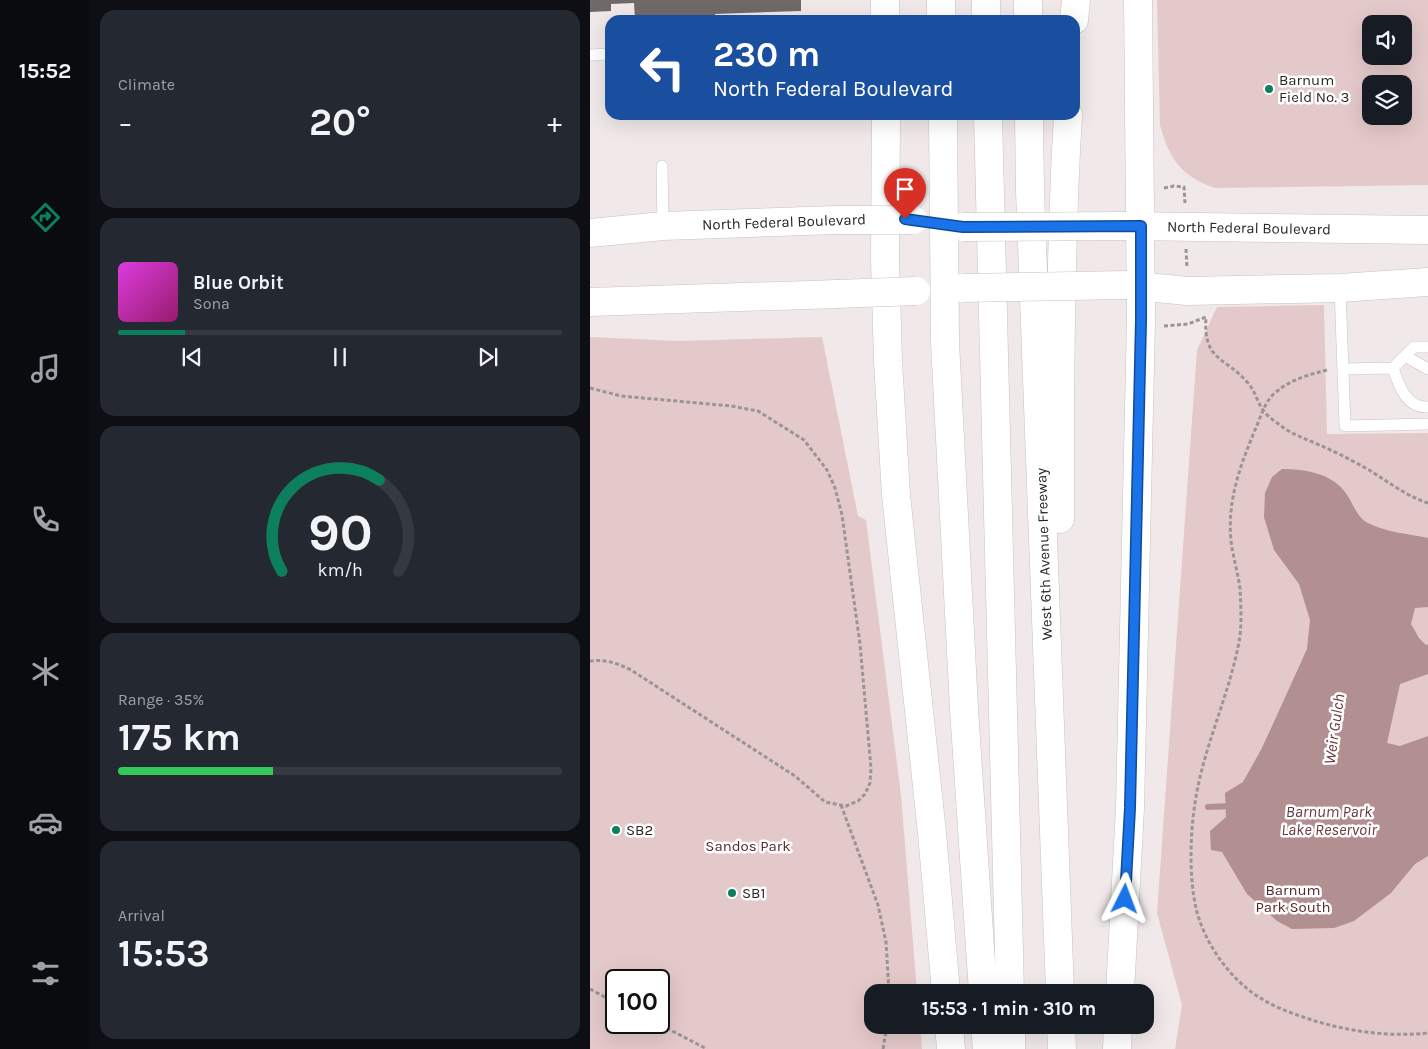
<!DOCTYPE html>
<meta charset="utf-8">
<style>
:root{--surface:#171b24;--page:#242831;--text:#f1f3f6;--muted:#9ea1a6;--line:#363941;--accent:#0c7f5c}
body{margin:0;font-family:Karla,sans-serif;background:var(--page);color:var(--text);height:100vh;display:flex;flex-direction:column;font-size:19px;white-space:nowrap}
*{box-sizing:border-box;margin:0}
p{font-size:16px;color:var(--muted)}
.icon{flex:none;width:28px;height:28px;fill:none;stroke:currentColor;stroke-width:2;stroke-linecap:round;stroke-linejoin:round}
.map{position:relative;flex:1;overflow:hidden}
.sheet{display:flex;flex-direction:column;gap:10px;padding:10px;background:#0d0f14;width:500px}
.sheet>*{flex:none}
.hud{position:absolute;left:15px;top:15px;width:475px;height:105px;border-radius:15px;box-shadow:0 5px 20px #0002;background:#1a4fa0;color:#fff;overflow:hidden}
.tools{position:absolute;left:772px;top:15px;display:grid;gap:10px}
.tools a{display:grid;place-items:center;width:50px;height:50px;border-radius:10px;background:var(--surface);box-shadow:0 5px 20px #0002;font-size:25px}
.speed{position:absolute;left:15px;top:969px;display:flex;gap:10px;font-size:25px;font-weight:700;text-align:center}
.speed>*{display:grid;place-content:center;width:65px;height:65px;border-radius:50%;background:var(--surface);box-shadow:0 5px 20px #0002;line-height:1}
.speed .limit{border:2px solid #111;border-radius:8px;background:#fff;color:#111}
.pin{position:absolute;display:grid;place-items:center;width:42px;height:42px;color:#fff;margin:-51px -21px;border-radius:50% 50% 50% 0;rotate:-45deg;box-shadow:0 0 5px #0007}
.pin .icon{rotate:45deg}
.me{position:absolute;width:55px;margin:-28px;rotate:3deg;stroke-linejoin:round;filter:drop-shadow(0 0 4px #0008)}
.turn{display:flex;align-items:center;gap:18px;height:105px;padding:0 25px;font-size:22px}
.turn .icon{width:65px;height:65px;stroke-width:2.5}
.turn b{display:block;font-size:35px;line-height:42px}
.big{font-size:38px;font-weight:700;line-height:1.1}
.sheet .widget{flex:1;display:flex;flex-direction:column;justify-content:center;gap:8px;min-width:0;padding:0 18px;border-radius:15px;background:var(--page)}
.sheet .dial{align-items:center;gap:0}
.dial svg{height:130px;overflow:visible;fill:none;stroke:var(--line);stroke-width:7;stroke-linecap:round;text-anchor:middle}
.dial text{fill:var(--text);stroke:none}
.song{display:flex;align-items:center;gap:15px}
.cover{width:60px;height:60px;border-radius:8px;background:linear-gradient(135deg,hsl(300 70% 55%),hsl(320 70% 35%))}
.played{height:5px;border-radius:2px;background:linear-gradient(90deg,var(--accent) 15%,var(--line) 15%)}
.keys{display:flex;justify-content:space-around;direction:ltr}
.heat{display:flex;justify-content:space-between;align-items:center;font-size:28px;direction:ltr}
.charge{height:8px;border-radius:4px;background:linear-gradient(90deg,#34c759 35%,var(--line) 0)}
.trip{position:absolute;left:274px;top:984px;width:290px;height:50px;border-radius:15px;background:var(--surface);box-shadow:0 5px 20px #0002;font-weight:700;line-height:50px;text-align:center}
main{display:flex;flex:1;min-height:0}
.menu{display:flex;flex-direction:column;width:90px;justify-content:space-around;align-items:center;background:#090b0e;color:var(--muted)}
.menu .icon{width:35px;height:35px}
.menu .current{color:var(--accent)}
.menu b{font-size:22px;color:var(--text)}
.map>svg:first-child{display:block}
</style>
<main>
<nav class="menu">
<b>15:52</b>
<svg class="icon current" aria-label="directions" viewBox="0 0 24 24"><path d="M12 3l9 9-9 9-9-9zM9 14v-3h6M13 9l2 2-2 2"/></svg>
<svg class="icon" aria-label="music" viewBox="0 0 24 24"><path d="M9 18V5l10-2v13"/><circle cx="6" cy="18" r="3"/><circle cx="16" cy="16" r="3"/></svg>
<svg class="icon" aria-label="phone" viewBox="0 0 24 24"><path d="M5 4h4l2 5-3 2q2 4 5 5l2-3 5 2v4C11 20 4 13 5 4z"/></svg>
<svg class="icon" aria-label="climate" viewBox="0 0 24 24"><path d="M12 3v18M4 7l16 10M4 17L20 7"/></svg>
<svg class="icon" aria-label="car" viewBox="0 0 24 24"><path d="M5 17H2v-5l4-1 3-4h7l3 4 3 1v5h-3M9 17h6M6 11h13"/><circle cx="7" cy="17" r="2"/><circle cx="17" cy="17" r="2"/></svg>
<svg class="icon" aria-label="filters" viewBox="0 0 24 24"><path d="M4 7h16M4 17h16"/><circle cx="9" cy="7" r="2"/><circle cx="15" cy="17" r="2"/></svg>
</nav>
<section class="sheet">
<div class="widget"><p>Climate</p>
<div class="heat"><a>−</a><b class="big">20°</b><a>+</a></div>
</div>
<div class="widget">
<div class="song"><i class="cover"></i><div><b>Blue Orbit</b><p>Sona</p></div></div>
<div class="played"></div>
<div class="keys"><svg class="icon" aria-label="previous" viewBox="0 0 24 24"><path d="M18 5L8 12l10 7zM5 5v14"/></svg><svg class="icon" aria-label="pause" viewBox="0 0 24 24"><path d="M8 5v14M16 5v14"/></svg><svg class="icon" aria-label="next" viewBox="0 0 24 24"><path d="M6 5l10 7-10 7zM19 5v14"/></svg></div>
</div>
<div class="widget dial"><svg viewBox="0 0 100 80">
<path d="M14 69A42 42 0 1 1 86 69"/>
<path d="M14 69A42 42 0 0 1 74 13" stroke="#0c7f5c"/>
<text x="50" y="56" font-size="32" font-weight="700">90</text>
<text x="50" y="72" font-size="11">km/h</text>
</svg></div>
<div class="widget"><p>Range · 35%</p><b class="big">175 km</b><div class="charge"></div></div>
<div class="widget"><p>Arrival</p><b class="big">15:53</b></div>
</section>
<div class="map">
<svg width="838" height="1049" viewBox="0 0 838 1049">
<rect width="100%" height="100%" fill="#f0e8e9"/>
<path fill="#e4c9ca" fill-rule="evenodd" d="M567 0H838V185L625 188C592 177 579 159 570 125ZM781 24H814V56H781ZM781 84H814V116H781Z
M734 305 737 434 838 433V1049H585L592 1005 567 913 607 350 627 307Z
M0 337 89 341 232 337 268 516 276 520 311 795 327 992H282V1025H330L332 1049H0ZM26 980H69V1022H26Z"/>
<path fill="#b28f91" d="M692 469C714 469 741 473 755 492 763 502 766 517 778 523 795 532 819 534 838 538V607L825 608 821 624 829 638 836 645 838 644V674L810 684 797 743 810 746 838 736V856L825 864 801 893 764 921 744 928 702 929 687 921 657 894 632 852 621 850 620 831 636 817 635 793 653 782 672 748 717 649 720 620 709 584 684 550 674 517 675 493 682 477Z"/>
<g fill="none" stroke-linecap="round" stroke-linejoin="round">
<path stroke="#b28f91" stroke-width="6" d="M618 807 643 806"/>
</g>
<path fill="#706969" d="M0 0H211V11L125 14V17L65 20 45 19 44 3 21 4V11L0 12Z"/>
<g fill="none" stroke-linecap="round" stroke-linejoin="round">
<g stroke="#c9c1c2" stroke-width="12">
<path id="lane" d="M0 55 20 54
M72 166 73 226
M750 288 755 426 838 424
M815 356 838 369
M803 368C809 386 816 408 838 407
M753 369 803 368 824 347H838"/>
</g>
<g stroke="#c9c1c2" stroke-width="29">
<path id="primary" d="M536 226 838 230
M0 233 73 226 246 220
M537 285 597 291 750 288 838 282
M0 302 247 294"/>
</g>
<g stroke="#c9c1c2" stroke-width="29">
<path id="highway" d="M295 0V20
M351 0V20
M396 0V20
M438 0V20
M484 20 486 0
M296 115 295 259 298 361 306 495 342 833 356 992
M353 115 355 342 374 709 393 992
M398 115 420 992
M439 115 440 191 470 992
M470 519C470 384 470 249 478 115
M530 992 540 808 551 320 548 0
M359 1025 361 1049
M395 1025 397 1049
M421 1025V1049
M471 1025 472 1049
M527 1049 528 1025"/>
</g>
<path stroke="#9a9494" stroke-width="3" stroke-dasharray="4 2.5" stroke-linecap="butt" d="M574 188 584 186 594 187 595 203
M596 249 597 268
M574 326 598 324 616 317C613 362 635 356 658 383 665 391 667 401 673 410 676 415 684 421 690 425 701 434 714 438 727 444 742 450 757 458 772 466 794 478 813 495 838 503
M737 370C718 375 702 379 686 392 674 402 671 417 665 430 650 466 637 501 641 541 643 557 648 573 650 589 651 606 652 625 649 642 639 696 613 748 605 803 600 835 599 877 606 908 614 943 641 981 672 999 688 1009 707 1015 725 1021 762 1032 800 1037 838 1033
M0 388 31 396 141 406 168 411 214 440 237 470 245 488 252 515 270 644 281 768 280 783 275 794 268 801 256 806 235 802 205 776 41 670C27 663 16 659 0 661
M251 805 288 905 296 942 299 992
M0 989 26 1003
M65 1022 117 1049
M293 1049 297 1025"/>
<use href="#lane" stroke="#fff" stroke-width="11"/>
<use href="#primary" stroke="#fff" stroke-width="28"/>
<use href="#highway" stroke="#fff" stroke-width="28"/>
<g stroke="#c9c1c2" stroke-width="29" stroke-linecap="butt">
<path id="primary-bridge" d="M246 220H323
M373 227 536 226
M373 288 537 285
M247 294 326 291"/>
</g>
<use href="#primary-bridge" stroke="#fff" stroke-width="28"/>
</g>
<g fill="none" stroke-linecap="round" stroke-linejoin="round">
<g stroke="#114b97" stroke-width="12">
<path id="route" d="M315 219 373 227 551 226V320L540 808 535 899"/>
</g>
<use href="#route" stroke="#1a73e8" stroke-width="9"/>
</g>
<g fill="#0c7f5c" stroke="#fff" stroke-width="2">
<circle cx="679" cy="89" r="5"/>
<circle cx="26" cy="830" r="5"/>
<circle cx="142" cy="893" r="5"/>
</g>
<g text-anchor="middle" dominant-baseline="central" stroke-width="5" stroke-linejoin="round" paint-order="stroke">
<g font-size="15" fill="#292626" stroke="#fff" text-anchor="start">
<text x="689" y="80">Barnum<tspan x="689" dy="17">Field No. 3</tspan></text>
<text x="36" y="830">SB2</text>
<text x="152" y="893">SB1</text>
</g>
<g font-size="15" fill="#292626" stroke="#fff">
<text transform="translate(194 222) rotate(-2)">North Federal Boulevard</text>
<text transform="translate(659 228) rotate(1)">North Federal Boulevard</text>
<text transform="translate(454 554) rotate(-92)">West 6th Avenue Freeway</text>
</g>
<g font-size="15" fill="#58272c" stroke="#fff">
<text x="158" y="846">Sandos Park</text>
<text x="703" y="890">Barnum<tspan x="703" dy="17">Park South</tspan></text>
</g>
<g font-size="16" font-style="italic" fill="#69363b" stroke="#fff">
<text transform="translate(744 729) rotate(-82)">Weir Gulch</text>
<text x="739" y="811">Barnum Park<tspan x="739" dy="18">Lake Reservoir</tspan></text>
</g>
</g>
</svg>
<div class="tools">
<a><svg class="icon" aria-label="sound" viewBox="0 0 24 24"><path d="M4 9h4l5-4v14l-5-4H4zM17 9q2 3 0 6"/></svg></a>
<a><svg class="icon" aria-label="layers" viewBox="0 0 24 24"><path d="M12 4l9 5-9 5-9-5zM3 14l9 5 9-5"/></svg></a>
</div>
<div class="speed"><div class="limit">100</div></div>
<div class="pin" style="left:315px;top:219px;background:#d93025"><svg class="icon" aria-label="arrive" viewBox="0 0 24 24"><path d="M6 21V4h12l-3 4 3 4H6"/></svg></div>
<svg class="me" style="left:535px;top:899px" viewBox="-20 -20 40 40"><path d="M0-17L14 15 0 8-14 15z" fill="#1a73e8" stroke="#fff" stroke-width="4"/></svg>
<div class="trip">15:53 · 1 min · 310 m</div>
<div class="hud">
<div class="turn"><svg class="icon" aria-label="left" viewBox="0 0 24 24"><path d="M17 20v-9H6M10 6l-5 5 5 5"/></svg><div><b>230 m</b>North Federal Boulevard</div></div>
</div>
</div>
</main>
